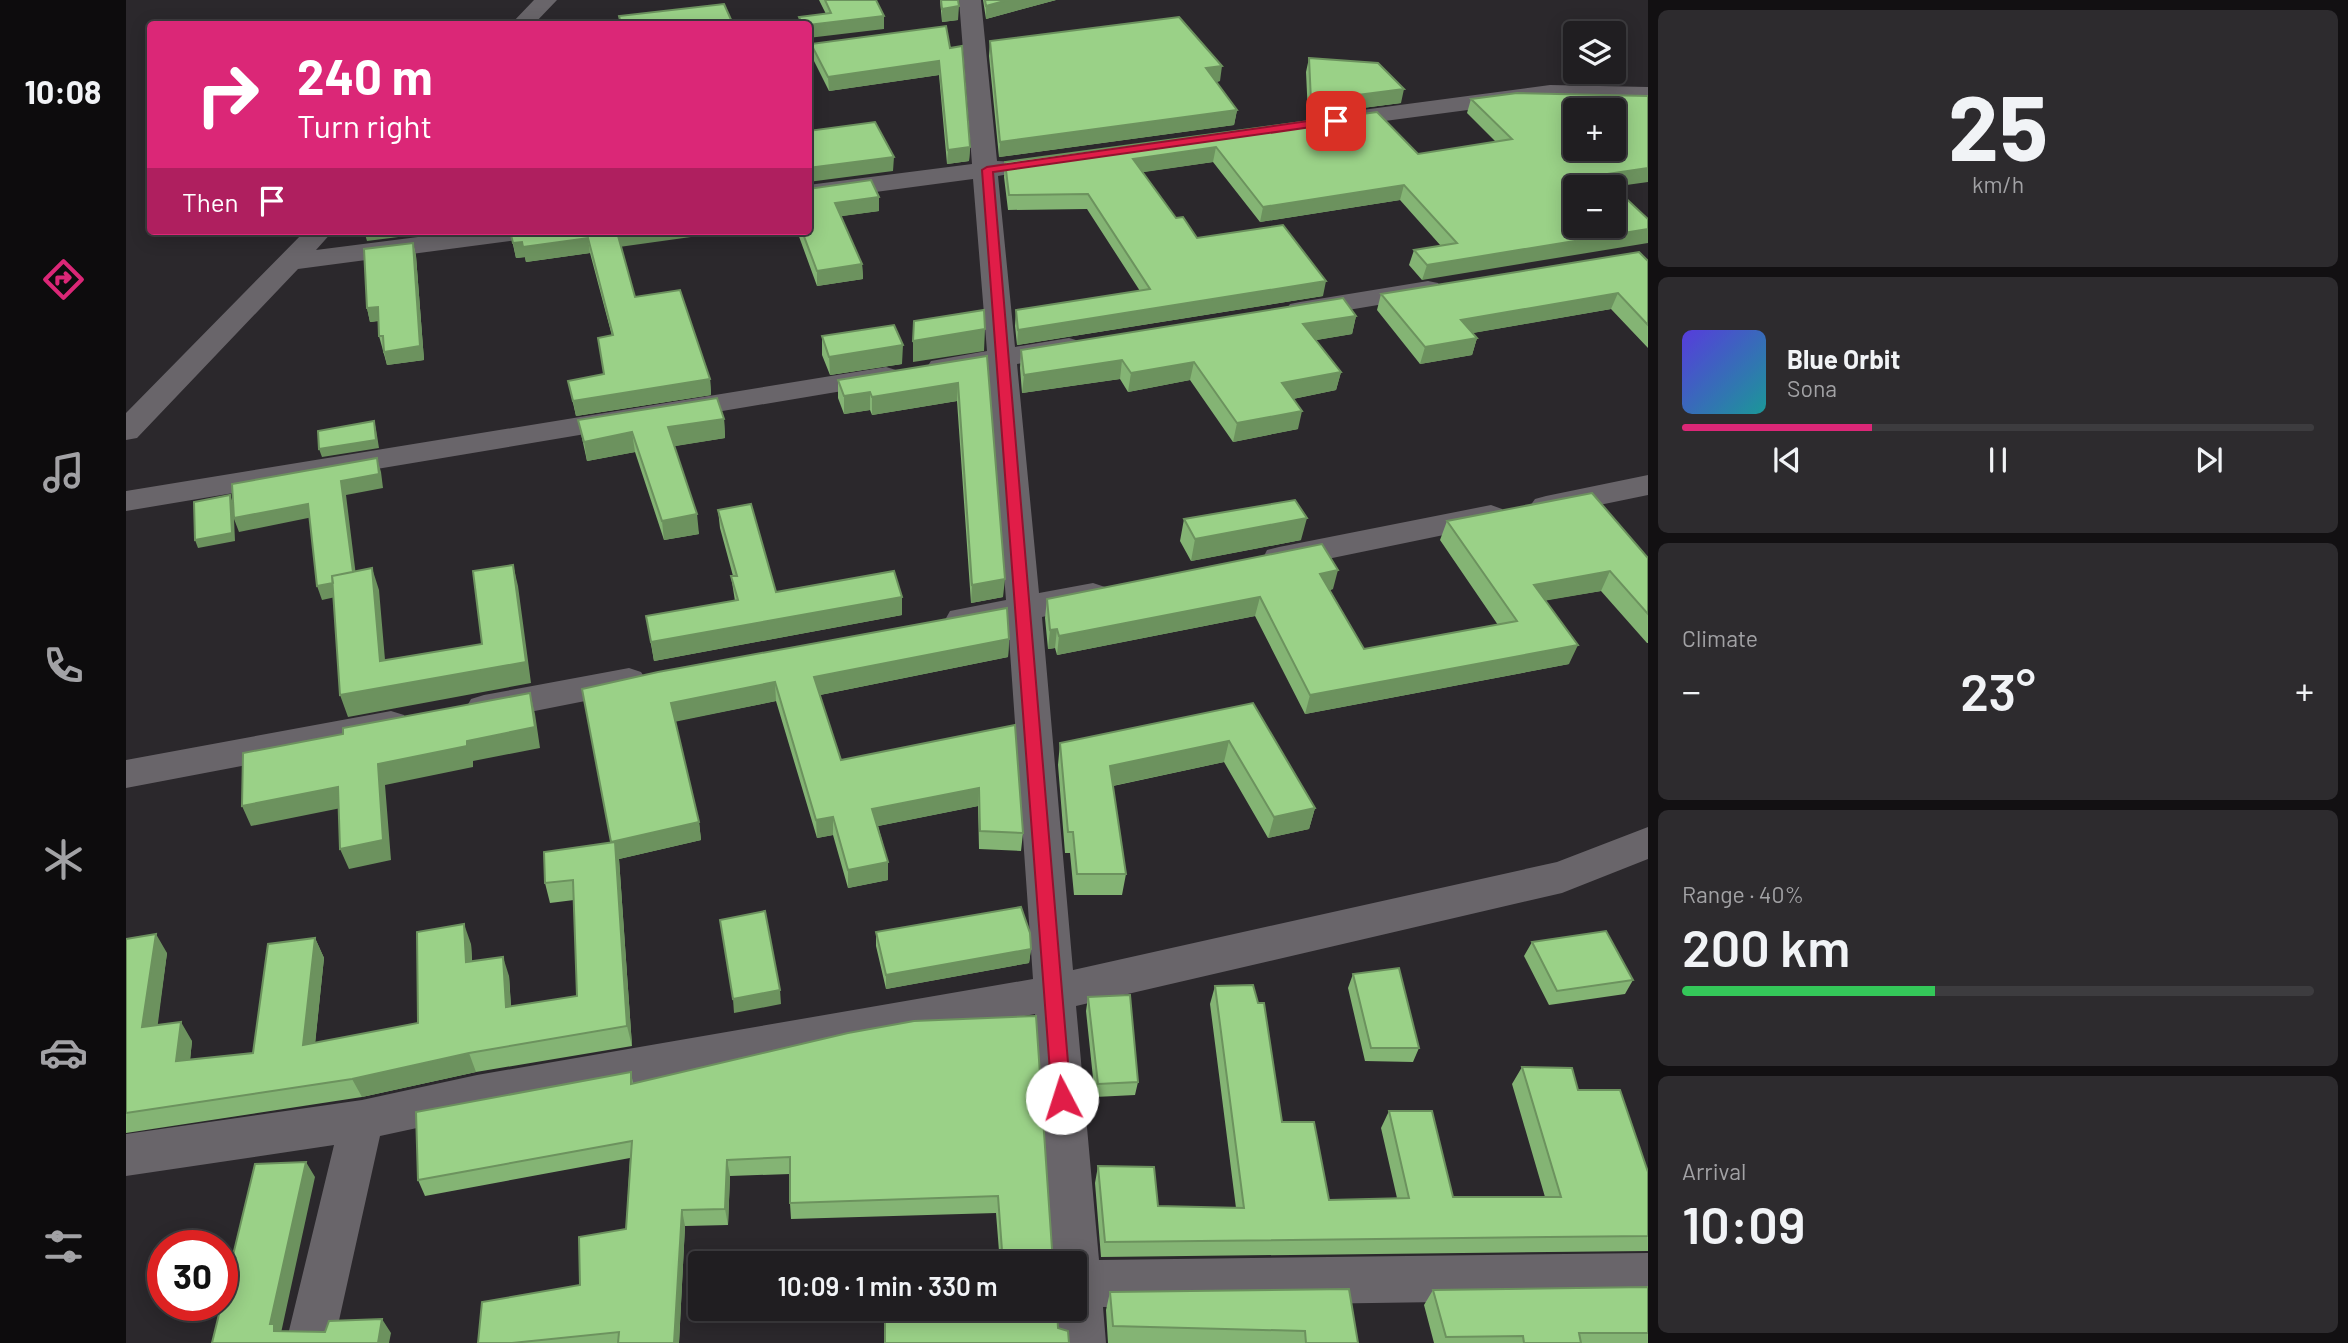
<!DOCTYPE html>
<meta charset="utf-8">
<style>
:root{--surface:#201e21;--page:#2d2b2e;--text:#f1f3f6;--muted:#a2a2a5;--line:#3d3c3f;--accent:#db2777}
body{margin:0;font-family:Barlow,sans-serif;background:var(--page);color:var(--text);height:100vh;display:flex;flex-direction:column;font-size:26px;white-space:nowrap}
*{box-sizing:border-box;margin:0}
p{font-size:23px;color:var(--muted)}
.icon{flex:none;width:38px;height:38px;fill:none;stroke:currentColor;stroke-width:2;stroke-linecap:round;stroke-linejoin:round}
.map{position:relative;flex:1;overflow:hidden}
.drawer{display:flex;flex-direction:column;gap:10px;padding:10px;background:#121012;width:700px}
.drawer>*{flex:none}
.top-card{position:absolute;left:21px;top:21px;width:665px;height:214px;border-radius:7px;box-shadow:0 4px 18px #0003,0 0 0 2px var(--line);background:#db2777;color:#fff;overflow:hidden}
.fabs{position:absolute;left:1437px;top:21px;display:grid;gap:14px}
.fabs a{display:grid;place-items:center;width:63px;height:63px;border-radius:7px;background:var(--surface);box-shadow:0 4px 18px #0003,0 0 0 2px var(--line);font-size:35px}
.speed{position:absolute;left:21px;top:1230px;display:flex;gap:14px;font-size:35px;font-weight:700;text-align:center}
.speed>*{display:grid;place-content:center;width:91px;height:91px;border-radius:50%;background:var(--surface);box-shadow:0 4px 18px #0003,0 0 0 2px var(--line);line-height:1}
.speed .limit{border:10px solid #d22;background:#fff;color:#111}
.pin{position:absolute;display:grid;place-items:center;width:60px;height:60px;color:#fff;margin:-30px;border-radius:14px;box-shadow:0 4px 10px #0006}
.me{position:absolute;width:77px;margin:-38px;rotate:355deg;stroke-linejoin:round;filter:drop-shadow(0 0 5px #0008)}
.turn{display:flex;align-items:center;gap:24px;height:147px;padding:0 35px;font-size:32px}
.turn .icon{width:91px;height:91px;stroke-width:2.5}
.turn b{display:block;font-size:49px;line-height:60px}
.then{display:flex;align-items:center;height:66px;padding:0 35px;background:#0003;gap:14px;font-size:26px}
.big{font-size:52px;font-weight:600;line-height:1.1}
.drawer .card{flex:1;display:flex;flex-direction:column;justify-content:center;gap:10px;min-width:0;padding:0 24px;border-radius:10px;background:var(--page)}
.drawer .dial{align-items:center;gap:0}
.dial b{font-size:91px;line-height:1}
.song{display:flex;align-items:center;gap:21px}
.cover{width:84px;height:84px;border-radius:10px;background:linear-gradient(135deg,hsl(250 70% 55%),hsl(180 70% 35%))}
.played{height:7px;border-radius:4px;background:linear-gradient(90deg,var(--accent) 30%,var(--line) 30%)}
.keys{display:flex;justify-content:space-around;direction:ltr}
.heat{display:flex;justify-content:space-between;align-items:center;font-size:38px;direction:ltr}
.charge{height:10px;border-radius:5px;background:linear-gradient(90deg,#34c759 40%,var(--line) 0)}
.trip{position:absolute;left:562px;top:1251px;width:399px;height:70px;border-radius:7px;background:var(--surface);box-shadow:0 4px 18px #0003,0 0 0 2px var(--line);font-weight:600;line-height:70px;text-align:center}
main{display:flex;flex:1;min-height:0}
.menu{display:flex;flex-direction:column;width:126px;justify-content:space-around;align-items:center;background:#0d0c0d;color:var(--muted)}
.menu .icon{width:49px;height:49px}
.menu .active{color:var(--accent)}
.menu b{font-size:32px;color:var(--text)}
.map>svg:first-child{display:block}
</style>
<main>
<nav class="menu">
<b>10:08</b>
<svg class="icon active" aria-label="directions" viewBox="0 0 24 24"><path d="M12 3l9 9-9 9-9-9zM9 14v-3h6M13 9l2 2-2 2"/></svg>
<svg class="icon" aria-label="music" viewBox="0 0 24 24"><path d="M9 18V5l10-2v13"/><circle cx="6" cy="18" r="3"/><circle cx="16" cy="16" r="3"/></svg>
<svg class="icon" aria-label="phone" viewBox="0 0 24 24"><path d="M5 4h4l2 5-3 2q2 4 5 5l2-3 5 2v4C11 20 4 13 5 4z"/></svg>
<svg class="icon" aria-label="climate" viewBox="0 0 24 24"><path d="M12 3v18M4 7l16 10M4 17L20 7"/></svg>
<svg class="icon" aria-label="car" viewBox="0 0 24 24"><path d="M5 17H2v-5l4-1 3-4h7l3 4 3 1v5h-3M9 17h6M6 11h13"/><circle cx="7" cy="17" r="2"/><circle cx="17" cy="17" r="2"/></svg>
<svg class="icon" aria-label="filters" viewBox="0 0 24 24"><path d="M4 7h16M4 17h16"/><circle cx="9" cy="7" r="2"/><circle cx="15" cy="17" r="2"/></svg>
</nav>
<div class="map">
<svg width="1522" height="1343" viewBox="0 0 1522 1343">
<rect width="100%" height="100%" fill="#2b282c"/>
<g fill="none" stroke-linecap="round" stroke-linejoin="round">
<path fill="#69656a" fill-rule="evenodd" d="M408 0H431L408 24H385Z
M833 0H855L871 161 893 162 896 167 893 172 872 176 889 347 943 338 953 341 957 347 953 353 891 364 913 593 967 583 979 587 984 595 979 603 916 617 947 970 1431 862 1522 827V859L1436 893 950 1006 973 1260 1522 1253V1299L977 1307 980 1343H932L929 1309H948V1264H926L909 1014 351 1115 254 1136 208 1343H160L208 1145 0 1176V1134L236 1100 351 1075 907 979 882 623 836 632 824 629 819 620 824 611 880 600 862 368 815 376 805 373 801 367 805 361 861 351 847 179 682 201V185L846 164Z
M1424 85 1522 87V101L1424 99 1206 128 1198 126 1194 121 1198 116 1206 114Z
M179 231H207L190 250 339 231H412L408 237 399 239 172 269 11 438 0 440V413Z
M1302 281 1312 283 1316 289 1312 295 1174 318 1164 316 1160 310 1164 304 1174 302Z
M760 367 770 370 775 376 770 382 0 511V491Z
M1522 475V495L1420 516 1409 513 1404 506 1409 499 1420 496Z
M1365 505 1376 509 1381 516 1376 523 1153 569 1141 566 1137 558 1141 550 1153 547Z
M503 668 515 672 521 681 515 690 358 721 345 717 340 708 345 699 358 695Z
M265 711 278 715 283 725 278 735 0 788V760Z"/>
</g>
<path fill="#84b474" d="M693 0H750L758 29 673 24V17L700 14Z
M814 0H832V20L816 22Z
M857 0H930L860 19Z
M864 41 1094 81 1090 82 1111 110 1108 125 873 157 863 56Z
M685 44 824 48 844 147 843 161 821 164 813 75 703 91 686 57Z
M1183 58 1275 103 1182 115 1180 72Z
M1345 99 1488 187 1296 280 1283 265 1288 250 1315 246 1274 200 1134 222 1087 162 1016 172 1050 218 1071 238 1197 296 891 345 889 326 890 310 1014 291 961 209 882 210 878 177 879 162 1251 112 1292 154 1370 142 1341 113Z
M682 189 753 211 715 216 736 264 737 279 691 286 671 231H682Z
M384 231 495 247 509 297 584 379 585 395 450 416 442 381 478 374 486 336 464 253 400 262 399 257 390 258Z
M287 243 290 256 298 360 261 365 253 336V321L244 322 241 308Z
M1522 261V348L1485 309 1346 333 1351 338 1346 355 1294 364 1251 310 1255 294Z
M1230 316 1226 334 1190 340 1215 372 1210 390 1167 399 1172 429 1107 442 1064 380 1002 392 994 379 896 393 894 368 895 350Z
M696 336 776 364 704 375 696 355Z
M861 356 877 597 845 603 831 401 746 415 744 410 718 414 712 398V380Z
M598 419 599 438 548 446 573 534 538 540 509 452 461 461 452 420Z
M592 510 650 592 776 597V615L528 661 520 616 609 601 605 576H607L594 528Z
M1058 519 1175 540 1065 561 1054 541Z
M1321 521 1522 558V643H1521L1475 591 1420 600 1443 664 1179 714 1129 616 931 655 929 648 922 649 919 618 921 599 1207 589 1204 590 1238 649 1372 625 1314 540Z
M883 639 882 657 694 695 715 760 889 725 897 833 895 851 853 849 852 806 752 826 762 862V880L722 888 707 835 691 838 650 701 549 721 573 822 575 840 493 859 506 1046 350 1072 236 1097 0 1133V939L41 953 31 1025 66 1041 64 1060 127 1053 189 938 198 958 189 1043 292 1023 345 944 346 961 383 976 385 1006 451 996 448 900 424 903 419 883 485 843 456 689Z
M1127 703 1189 808 1183 829 1142 838 1098 762 987 786 1000 874 996 895H948L944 853H939L932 765 934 743Z
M750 932 905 949 903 963 760 989 750 946Z
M1406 942 1507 980 1499 994 1423 1005 1398 956Z
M1227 974 1293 1048 1287 1062 1239 1061 1222 988Z
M1089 986 1156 1122 1203 1200 1271 1198 1255 1128 1263 1111 1327 1197H1419L1386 1084 1396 1067 1452 1090 1522 1172V1251L975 1257 969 1183 972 1166 1032 1206 1110 1208 1084 1004Z
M962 997 1012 1082 1009 1095 969 1097 960 1011Z
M722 1033 926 1249 948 1264H874L870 1213 665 1219 664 1203V1174L604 1176 602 1225 559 1226 553 1343H352L454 1285 500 1229 504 1158 299 1196 292 1180 505 1072 507 1084Z
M1522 1287V1343H1308L1298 1305 1307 1290Z
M1223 1289 1232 1343H982L980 1310 984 1292Z"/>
<path fill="#6c925e" d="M882 0H930L860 19V6Z
M833 6 832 20 816 22V9Z
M758 16V29L682 38V25Z
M813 61V75L703 91 702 77Z
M1096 66 1094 81 1077 84 1080 68Z
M1278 89 1275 103 1182 115 1185 101Z
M1111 110 1108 125 873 157 874 142Z
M844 147 843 161 821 164 822 150Z
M1090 147 1087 162 1005 174 1007 159Z
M768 157 767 171 682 182V168Z
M1522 168V182L1486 187 1475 175Z
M1278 185 1274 200 1134 222 1137 207Z
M753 197V211L710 217 709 203Z
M1522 229V243L1296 280 1301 265Z
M238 231H288V235L241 241Z
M500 231H608L493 247 491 232Z
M462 238 464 253 400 262 397 247Z
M396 242 399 257 390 258 387 243Z
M287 243 290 256 298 360 261 365 258 352Z
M736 264 737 279 691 286V271Z
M1200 281 1197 296 891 345 892 330Z
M1492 293 1485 309 1330 336 1335 320Z
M252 307 256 320 244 322 241 308Z
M1230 316 1226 334 1173 343 1177 324Z
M859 329 858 351 787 362V341Z
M1351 338 1346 355 1294 364 1299 347Z
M777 345 776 364 704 375 703 357Z
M996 360 994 379 896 393 898 375Z
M1068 362 1064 380 1002 392 1005 373Z
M1215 372 1210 390 1152 402 1156 383Z
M584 379 585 395 450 416 447 401Z
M832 383 831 401 746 415V397Z
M744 392V410L718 414V396Z
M1176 411 1172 429 1107 442 1111 423Z
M598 419 599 438 544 447 542 427Z
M248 421 250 429 253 448 196 457 193 449Z
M506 432 509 452 461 461 458 442Z
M251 458 255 472 257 488 220 495 232 592 196 600 191 586 215 481Z
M104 495 107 503 182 504 187 517 113 532 108 519 109 541 72 548 69 540Z
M571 514 573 534 538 540 536 521Z
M1181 518 1175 540 1065 561 1069 539Z
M387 565 392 586 405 683 222 717 214 695 400 662Z
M246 568 253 590 261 683 254 661Z
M1212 570 1207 589 1189 593 1194 574Z
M1484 571 1475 591 1400 604 1408 585Z
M879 579 877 597 845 603 846 585Z
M776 597V615L528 661 525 642Z
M1134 597 1129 616 931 655 933 636Z
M931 629 929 648 922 649 924 630Z
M883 639 882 657 689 696 688 677Z
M1452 645 1443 664 1179 714 1184 695Z
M649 682 650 701 548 722 545 703Z
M404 693 409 714 414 748 347 761V767L259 785 265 860 223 869 214 849 252 764 341 741Z
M1103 741 1098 762 981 787 984 766Z
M212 787 220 807 125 826 116 806Z
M853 788 852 806 747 827 746 809Z
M1189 808 1183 829 1142 838 1148 817Z
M707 817V835L691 838 690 820Z
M573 822 575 840 493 859 506 1046 501 1026 489 860 485 842Z
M762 862V880L722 888V870Z
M338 924 345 944 347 982 340 962Z
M30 934 41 953 29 1046 16 1027Z
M189 938 198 958 187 1064 177 1045Z
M905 949 903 963 760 989V975Z
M377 957 383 976 386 1026 380 1007Z
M654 990 655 1004 608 1013 607 999Z
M55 1022 66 1041 62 1080 50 1061Z
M343 1053 350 1072 236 1097 226 1079Z
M601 1160 604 1176 602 1225 599 1209Z
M180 1162 189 1177 155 1333 158 1343 144 1324Z
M556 1210 559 1226 553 1343H548Z
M256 1319 265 1333 263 1343H252Z"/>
<path fill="#9ad187" stroke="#6c925e" stroke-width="2" fill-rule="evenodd" d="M699 0H750L758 16 682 25 676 24 673 17 705 13Z
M815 0H832L833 6 816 9Z
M859 0H882L860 6Z
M598 4 607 24H495L493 16Z
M1053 17 1096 66 1080 68 1111 110 874 142 864 41Z
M820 26 824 48 836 46 844 147 822 150 813 61 702 77 685 44Z
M1183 58 1252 63 1278 89 1185 101Z
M1391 93 1522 96V168L1475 175 1522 219V229L1301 265 1288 250 1331 243 1278 185 1137 207 1090 147 1007 159 1050 218 1057 217 1071 238 1157 225 1200 281 892 330 890 310 1024 289 962 194 883 195 879 162 1251 112 1292 154 1386 139 1345 99ZM1449 110H1488V149H1449ZM1449 187H1488V226H1449Z
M749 122 768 157 682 168V131Z
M745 180 753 197 709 203 736 264 691 271 676 231H682V189Z
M384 231H500L491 232 509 297 554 290 584 379 447 401 442 381 478 374 472 338 487 335 462 238 397 247 396 242 387 243Z
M287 243 294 346 258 352 257 336H253L252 307 241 308 238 249Z
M1513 252 1522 261V325L1492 293 1335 320 1351 338 1299 347 1255 294Z
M1217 298 1230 316 1177 324 1215 372 1156 383 1176 411 1111 423 1068 362 1005 373 996 360 898 375 895 350Z
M858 310 859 329 787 341 788 321Z
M768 325 777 345 703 357 696 336Z
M861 356 879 579 846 585 832 383 746 397 744 392 718 396 712 380Z
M591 398 598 419 542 427 571 514 536 521 506 432 458 442 452 420Z
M248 421 250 440 193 449 192 431Z
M251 458 253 474 215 481 227 572 206 576 207 583 191 586 182 504 108 518 106 484Z
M1466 493 1522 558V614L1484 571 1408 585 1452 645 1184 695 1134 597 933 636 931 629 924 630 921 599 1196 544 1212 570 1194 574 1238 649 1391 621 1321 521Z
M104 495 106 533 69 540 68 502Z
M1169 500 1181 518 1069 539 1058 519Z
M625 504 650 592 768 571 776 597 525 642 520 616 612 600 605 576H611L592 510Z
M387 565 400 662 214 695 206 576 246 568 254 661 356 644 347 571Z
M881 608 883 639 688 677 715 760 889 725 897 833 854 831 853 788 746 809 762 862 722 870 707 817 690 820 649 682 545 703 573 822 485 842 456 689 532 672Z
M404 693 409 727 341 741V746L252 764 257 840 214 849 212 787 116 806 117 753 217 734V728Z
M1127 703 1189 808 1148 817 1103 741 984 766 1000 874H951L947 832H942L934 743Z
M489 842 501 1026 343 1053 226 1079 0 1113V939L30 934 16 1027 55 1022 50 1061 127 1053 142 944 189 938 177 1045 292 1023 291 932 338 924 340 962 377 957 380 1007 451 996 447 880 419 883 418 852Z
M895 907 904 933 905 949 760 975 750 932Z
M639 911 654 990 607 999 594 920Z
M1480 931 1507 980 1431 991 1406 942Z
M1273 968 1293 1048H1245L1227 974Z
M1127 985 1132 1003H1138L1156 1122H1188L1203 1200 1283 1198 1263 1111H1306L1327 1197H1435L1396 1067 1446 1068 1452 1090H1494L1522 1172V1236L979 1242 972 1166 1028 1167 1032 1206 1118 1208 1089 986Z
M1004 995 1012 1082 972 1084 962 997Z
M910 1016 926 1249 929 1251H949V1291L948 1264H877L872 1196 664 1203V1157L601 1160 599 1209 556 1210 548 1343H492L493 1332 386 1343H352L356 1302 454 1285 453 1237 500 1229 506 1141 292 1180 290 1112 505 1072V1084L722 1033 788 1021Z
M180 1162 144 1324H148V1331L199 1332 203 1321 256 1319 252 1343H86L95 1306H96V1301L129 1164Z
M1522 1287V1333H1453L1455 1343H1398L1397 1336 1320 1337 1307 1290Z
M1223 1289 1232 1343H1180L1179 1331 987 1326 984 1292Z
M759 1309H931L932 1328 942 1331 943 1343H759Z"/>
<path fill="#e11d48" stroke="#92132f" stroke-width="2" d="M1210 117 1214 118V123L867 172 945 1098 943 1105 936 1108 929 1105 926 1098 856 170 861 167Z"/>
</svg>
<div class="fabs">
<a><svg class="icon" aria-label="layers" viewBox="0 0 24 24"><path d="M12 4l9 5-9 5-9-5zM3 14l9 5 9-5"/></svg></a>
<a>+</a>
<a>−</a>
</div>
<div class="speed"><div class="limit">30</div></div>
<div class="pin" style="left:1210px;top:121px;background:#d93025"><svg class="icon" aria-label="arrive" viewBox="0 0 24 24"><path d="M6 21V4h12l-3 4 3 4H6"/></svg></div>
<svg class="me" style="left:936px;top:1098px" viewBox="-20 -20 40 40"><circle r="19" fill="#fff"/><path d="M0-13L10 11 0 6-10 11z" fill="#e11d48"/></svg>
<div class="trip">10:09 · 1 min · 330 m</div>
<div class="top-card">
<div class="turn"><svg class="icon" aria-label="right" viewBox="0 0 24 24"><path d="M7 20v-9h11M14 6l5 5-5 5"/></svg><div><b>240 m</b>Turn right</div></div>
<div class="then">Then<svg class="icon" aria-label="arrive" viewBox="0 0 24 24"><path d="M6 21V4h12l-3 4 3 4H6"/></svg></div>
</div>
</div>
<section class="drawer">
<div class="card dial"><b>25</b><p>km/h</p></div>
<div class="card">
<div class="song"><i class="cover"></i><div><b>Blue Orbit</b><p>Sona</p></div></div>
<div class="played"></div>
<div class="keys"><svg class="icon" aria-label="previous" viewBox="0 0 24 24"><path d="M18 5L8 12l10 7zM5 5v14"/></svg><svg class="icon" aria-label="pause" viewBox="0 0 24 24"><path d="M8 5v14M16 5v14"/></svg><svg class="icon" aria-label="next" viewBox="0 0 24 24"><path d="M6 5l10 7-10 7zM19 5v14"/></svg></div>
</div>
<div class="card"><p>Climate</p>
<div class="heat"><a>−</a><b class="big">23°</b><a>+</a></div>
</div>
<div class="card"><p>Range · 40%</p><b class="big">200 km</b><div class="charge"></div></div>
<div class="card"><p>Arrival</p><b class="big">10:09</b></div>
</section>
</main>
